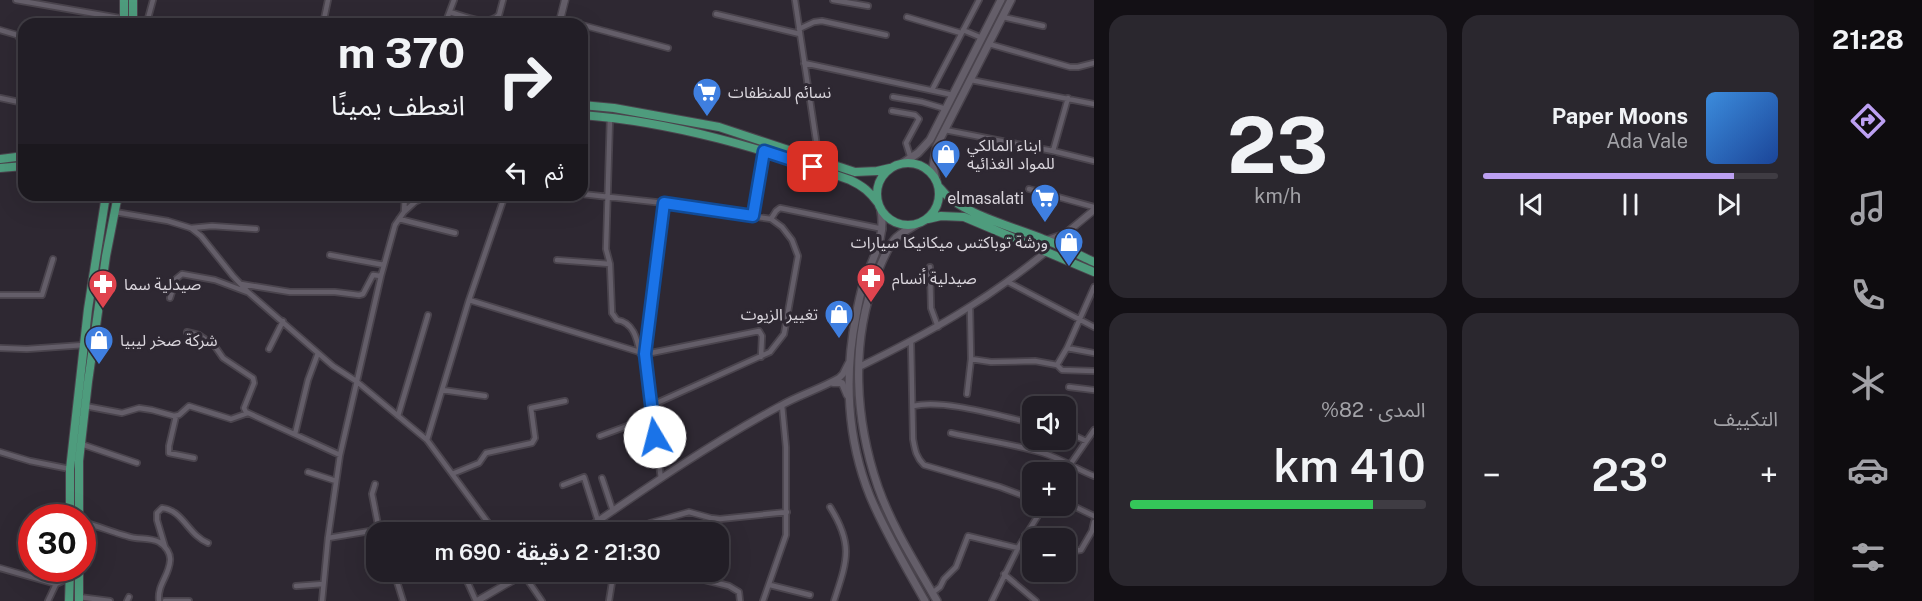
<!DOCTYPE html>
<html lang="ar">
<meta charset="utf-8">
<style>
:root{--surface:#221e26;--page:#2a272e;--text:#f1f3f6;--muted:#a2a2a7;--line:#3f3c43;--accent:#bca0f2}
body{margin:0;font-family:"Public Sans","Noto Sans Arabic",sans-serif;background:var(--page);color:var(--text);direction:rtl;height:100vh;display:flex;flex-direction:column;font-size:22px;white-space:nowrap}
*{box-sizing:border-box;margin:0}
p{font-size:20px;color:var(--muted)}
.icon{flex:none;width:33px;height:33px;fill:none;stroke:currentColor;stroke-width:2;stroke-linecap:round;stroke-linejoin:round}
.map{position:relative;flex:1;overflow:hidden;direction:ltr}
.panel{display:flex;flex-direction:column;gap:15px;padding:15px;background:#131015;width:720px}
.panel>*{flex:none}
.top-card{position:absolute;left:18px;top:18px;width:570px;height:183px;border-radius:18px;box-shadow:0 6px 24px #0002,0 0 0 2px var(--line);direction:rtl;background:#221e26;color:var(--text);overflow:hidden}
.tools{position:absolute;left:1022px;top:396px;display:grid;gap:12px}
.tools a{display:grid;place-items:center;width:54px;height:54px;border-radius:12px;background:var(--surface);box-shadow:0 6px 24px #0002,0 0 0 2px var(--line);font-size:30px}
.speed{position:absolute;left:18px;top:504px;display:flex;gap:12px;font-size:30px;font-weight:700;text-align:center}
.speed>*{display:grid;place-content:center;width:78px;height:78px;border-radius:50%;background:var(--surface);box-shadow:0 6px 24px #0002,0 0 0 2px var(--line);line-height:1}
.speed .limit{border:9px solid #d22;background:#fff;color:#111}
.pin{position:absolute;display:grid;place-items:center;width:51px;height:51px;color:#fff;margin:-26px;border-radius:12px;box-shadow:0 3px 9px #0006}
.me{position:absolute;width:66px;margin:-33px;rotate:352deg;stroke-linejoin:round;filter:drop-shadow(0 0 4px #0008)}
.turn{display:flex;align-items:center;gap:21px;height:126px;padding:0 24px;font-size:27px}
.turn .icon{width:78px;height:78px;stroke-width:2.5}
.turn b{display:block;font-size:42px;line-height:51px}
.then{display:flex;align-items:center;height:57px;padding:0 24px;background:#0003;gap:12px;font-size:22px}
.big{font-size:45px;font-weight:600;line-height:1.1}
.panel .widget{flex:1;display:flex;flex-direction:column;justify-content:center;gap:9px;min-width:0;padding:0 21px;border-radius:18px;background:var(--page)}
.panel .dial{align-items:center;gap:0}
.dial b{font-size:78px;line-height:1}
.song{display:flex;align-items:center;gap:18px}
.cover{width:72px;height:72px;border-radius:9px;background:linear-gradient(135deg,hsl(210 70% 55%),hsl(220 70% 35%))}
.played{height:6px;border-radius:3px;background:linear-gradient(90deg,var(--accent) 85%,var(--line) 85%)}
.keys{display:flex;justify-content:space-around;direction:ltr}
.heat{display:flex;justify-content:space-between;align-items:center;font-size:33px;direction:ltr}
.charge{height:9px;border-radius:4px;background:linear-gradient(90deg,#34c759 82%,var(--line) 0)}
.panel .tiles{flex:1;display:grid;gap:15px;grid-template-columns:repeat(2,1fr)}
.trip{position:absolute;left:366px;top:522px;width:363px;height:60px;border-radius:18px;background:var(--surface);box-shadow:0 6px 24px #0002,0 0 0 2px var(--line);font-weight:600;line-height:60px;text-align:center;direction:rtl}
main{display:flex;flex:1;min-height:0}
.tabs{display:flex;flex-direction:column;width:108px;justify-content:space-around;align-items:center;background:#0e0c0f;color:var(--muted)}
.tabs .icon{width:42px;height:42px}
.tabs .selected{color:var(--accent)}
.tabs b{font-size:27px;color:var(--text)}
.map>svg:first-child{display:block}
</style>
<main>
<nav class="tabs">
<b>21:28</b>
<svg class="icon selected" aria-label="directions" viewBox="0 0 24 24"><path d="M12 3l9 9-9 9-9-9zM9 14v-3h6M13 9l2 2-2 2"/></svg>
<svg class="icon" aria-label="music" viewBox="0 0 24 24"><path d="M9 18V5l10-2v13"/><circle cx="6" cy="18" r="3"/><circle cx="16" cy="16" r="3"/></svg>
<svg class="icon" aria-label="phone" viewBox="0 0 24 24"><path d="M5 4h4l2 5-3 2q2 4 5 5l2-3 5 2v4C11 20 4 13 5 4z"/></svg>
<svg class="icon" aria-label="climate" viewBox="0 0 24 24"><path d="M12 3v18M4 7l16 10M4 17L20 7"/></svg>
<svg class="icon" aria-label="car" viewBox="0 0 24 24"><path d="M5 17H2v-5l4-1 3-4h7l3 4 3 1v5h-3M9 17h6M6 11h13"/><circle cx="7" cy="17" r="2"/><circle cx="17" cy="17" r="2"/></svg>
<svg class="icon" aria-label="filters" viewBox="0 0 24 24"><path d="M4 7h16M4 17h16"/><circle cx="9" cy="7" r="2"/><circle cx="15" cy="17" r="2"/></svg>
</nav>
<section class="panel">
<div class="tiles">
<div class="widget">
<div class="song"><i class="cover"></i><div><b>Paper Moons</b><p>Ada Vale</p></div></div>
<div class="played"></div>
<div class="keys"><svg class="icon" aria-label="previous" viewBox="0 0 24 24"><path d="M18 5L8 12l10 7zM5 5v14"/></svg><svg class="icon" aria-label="pause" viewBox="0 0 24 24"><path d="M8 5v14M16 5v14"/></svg><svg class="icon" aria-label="next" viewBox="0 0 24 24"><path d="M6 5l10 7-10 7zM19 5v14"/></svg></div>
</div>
<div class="widget dial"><b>23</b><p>km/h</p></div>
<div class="widget"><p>التكييف</p>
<div class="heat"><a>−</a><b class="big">23°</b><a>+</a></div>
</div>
<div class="widget"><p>المدى · 82%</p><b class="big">410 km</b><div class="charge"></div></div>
</div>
</section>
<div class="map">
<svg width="1094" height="601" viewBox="0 0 1094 601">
<rect width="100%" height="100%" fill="#2e2832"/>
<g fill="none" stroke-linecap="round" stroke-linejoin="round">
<g stroke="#4a444d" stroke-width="8">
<path id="minor" d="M16 0 125 19
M795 0 819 160
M833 0 868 6
M450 12C464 16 487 27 499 15L503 0
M716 14 800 34
M907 17 961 33
M1003 17 1043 26
M560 19 578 24
M147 22 153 0
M323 24 328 0
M445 24 454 0
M582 25 668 48
M799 29 814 22 822 21 886 35
M0 30 17 35 24 43
M963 30 982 38
M989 44 1070 67H1078L1094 63
M804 63 953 95
M971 80 1094 104
M932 90 979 0
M893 97 922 102 946 109
M0 98 24 103
M1068 98 1053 151 1094 161
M892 111 915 115 919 119 906 143 911 159
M610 117 606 249 610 264 612 313 617 320C633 322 637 338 640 353
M945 130 1053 151
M1029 189 1094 207
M582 194 664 203 771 219 782 227 792 240 798 256 784 334 770 352 650 406
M115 212 168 221 191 228 201 236 233 276 249 293 333 366 356 381 427 440
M404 212 405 195
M753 216 764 151
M399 219 455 233
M771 219 776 211 780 208 883 229
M191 228 212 226 256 229
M330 255 384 265
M557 260 610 264
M930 267 931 308 938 327
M1008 282 1094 327
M241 284 290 292H335L359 295 363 294 373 275 381 276
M0 295H42L53 259
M170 298 176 279 182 274 215 280 247 292
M469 300 646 354 759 331 762 336 761 357
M187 332 199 335 214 345 223 358 253 378 254 383 244 408 246 412 340 455
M911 342 913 439C915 450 916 457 924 465L1000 487 1032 499
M0 348 27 349 84 345
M1067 348 1094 353
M269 349 283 321
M971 359 991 362 1035 361 1057 365 1067 348 1094 287
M1057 365 1062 370 1094 371
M1069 387 1094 390
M442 390 485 396
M967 394 971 359 970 307
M85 406 122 413 139 408 152 410 174 416 179 415 189 406 231 419 248 413
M913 406C945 399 999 416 1032 423
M176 416 169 446V453L194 458
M398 416 428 315
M1065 431 1086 441
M951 433C982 440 1014 444 1043 453 1062 459 1076 469 1094 476
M295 434 308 380 318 353
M600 436 652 417
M81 444 137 463
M0 452 30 461 70 469
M308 472 336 481
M1065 472 1094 430
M452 474 479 463 486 453 532 443 535 438 531 408 565 401
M602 478 613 511
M661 478 650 406 646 354 664 203
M375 484 372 494 379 530
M563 485 584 477 598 521
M1065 502 1094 516
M830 507C854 545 847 561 834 601
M82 522C98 526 112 532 127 536 137 540 149 537 159 542 166 546 171 554 170 561 169 576 157 585 159 601
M650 523 689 512 711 518 720 519 787 512
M495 532 427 440 469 300 505 195
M1025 535 1035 538
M328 538 376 530 382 532
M165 547 157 520V513L162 508C183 510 188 535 208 543
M1065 548 1073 551 1081 550 1092 531 1094 522
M0 568 56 584
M394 572 403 601
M463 572 476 601
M522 572 542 601
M1004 574 1036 601
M689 576 729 586 739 592 740 601
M770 585 810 595
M296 586 323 584
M932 593 940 587 944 579 956 567 968 536 1018 548
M79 597 110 601
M48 601 56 584 69 578
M127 601 129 597
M165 601H189
M322 601 328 538 340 455 381 276 395 225 404 212 415 202 429 195
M609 601 613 576 610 572
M763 601 786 535V447L782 405
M992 601 1018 548 1044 506"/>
</g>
<g stroke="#4a444d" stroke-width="9">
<path id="tertiary" d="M125 19 167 24
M559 24 565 0
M1047 240 1065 234 1094 210
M859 367C929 333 986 301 1047 251
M833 383H842L847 395
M582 532C646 488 711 443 780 406 799 395 820 389 839 378L843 374 848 364
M477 601 527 572"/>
</g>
<g stroke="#4a444d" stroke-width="10">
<path id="secondary" d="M903 163 918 153 930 140 1001 0
M936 180 933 167 937 145 1011 0
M881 211C886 239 872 258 863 285 860 295 858 305 856 316 844 376 847 439 870 496 885 532 906 567 925 601
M917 224C909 229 900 233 894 240 886 250 881 264 876 276 850 343 855 420 878 487 892 527 916 564 937 601"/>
</g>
<g stroke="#4a444d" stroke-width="10">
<path id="primary" d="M124 0V24
M133 24V0
M582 105 614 108 719 127 855 172 877 171 890 168
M582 115C675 122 763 149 850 180 863 186 870 192 878 203
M0 159 24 156
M877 194a31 31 0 1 1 62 0a31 31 0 1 1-62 0Z
M0 168 24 166
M940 188C958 213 1014 227 1043 239 1060 245 1077 254 1094 262
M928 219 941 216 964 217 1094 272
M70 518V469L88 309 106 195
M79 518V461L88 382 106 256 118 195
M69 601 70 568
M79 601V568"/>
</g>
<use href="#minor" stroke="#645e69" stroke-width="4.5"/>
<use href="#tertiary" stroke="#645e69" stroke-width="6"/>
<use href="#secondary" stroke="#645e69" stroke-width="7"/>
<use href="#primary" stroke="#4e9c7d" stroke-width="8"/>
</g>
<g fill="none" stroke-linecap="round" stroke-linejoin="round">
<g stroke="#114b97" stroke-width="15">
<path id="route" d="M655 437 645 354 664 203 753 216 764 151 813 167"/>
</g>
<use href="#route" stroke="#1a73e8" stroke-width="10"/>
</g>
<defs>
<g id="supermarket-pin" transform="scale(1.5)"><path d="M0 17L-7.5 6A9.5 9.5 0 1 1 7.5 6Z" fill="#3f7fe0" stroke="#2e2832"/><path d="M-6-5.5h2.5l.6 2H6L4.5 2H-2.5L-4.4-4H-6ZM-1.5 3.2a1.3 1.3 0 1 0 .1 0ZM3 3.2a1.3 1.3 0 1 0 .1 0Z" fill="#fff"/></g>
<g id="shop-pin" transform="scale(1.5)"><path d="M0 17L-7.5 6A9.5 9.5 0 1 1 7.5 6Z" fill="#3f7fe0" stroke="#2e2832"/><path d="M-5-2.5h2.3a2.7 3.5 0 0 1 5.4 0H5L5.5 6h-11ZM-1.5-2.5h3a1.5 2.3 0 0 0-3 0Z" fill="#fff"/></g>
<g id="pharmacy-pin" transform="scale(1.5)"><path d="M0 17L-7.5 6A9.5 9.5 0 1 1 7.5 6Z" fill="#e0444e" stroke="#2e2832"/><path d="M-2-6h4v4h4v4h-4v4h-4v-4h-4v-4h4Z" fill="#fff"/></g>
</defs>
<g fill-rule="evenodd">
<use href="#supermarket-pin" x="707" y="92"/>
<use href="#shop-pin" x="946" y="154"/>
<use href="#supermarket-pin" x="1045" y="198"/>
<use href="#shop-pin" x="1069" y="242"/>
<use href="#pharmacy-pin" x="871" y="278"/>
<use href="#pharmacy-pin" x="103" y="284"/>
<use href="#shop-pin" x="839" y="314"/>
<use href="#shop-pin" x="99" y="340"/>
</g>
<g text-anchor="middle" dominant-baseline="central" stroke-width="6" stroke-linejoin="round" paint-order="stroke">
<g font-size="16" fill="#dad6dd" stroke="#2e2832" text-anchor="start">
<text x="728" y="92">نسائم للمنظفات</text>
<text x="967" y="145">ابناء المالكي<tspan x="967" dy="18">للمواد الغذائيه</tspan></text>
<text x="1024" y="198" text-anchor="end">elmasalati</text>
<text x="1048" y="242" text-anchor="end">ورشة توباكتس ميكانيكا سيارات</text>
<text x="892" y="278">صيدلية أنسام</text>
<text x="124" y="284">صيدلية سما</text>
<text x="818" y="314" text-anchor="end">تغيير الزيوت</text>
<text x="120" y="340">شركة صخر ليبيا</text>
</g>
</g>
</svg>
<div class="tools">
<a><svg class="icon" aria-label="sound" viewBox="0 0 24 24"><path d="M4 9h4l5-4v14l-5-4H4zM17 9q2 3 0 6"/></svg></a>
<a>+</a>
<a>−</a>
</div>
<div class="speed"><div class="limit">30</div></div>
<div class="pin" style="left:813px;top:167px;background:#d93025"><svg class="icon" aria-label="arrive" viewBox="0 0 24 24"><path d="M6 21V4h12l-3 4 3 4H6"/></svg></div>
<svg class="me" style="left:655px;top:437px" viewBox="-20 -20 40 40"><circle r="19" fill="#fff"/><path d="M0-13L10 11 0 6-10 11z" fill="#1a73e8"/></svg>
<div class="trip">21:30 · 2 دقيقة · 690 m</div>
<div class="top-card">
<div class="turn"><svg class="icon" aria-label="right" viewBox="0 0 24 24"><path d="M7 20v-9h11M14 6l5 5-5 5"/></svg><div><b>370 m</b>انعطف يمينًا</div></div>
<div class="then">ثم<svg class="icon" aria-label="left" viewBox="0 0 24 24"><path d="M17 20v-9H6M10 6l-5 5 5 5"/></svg></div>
</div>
</div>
</main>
